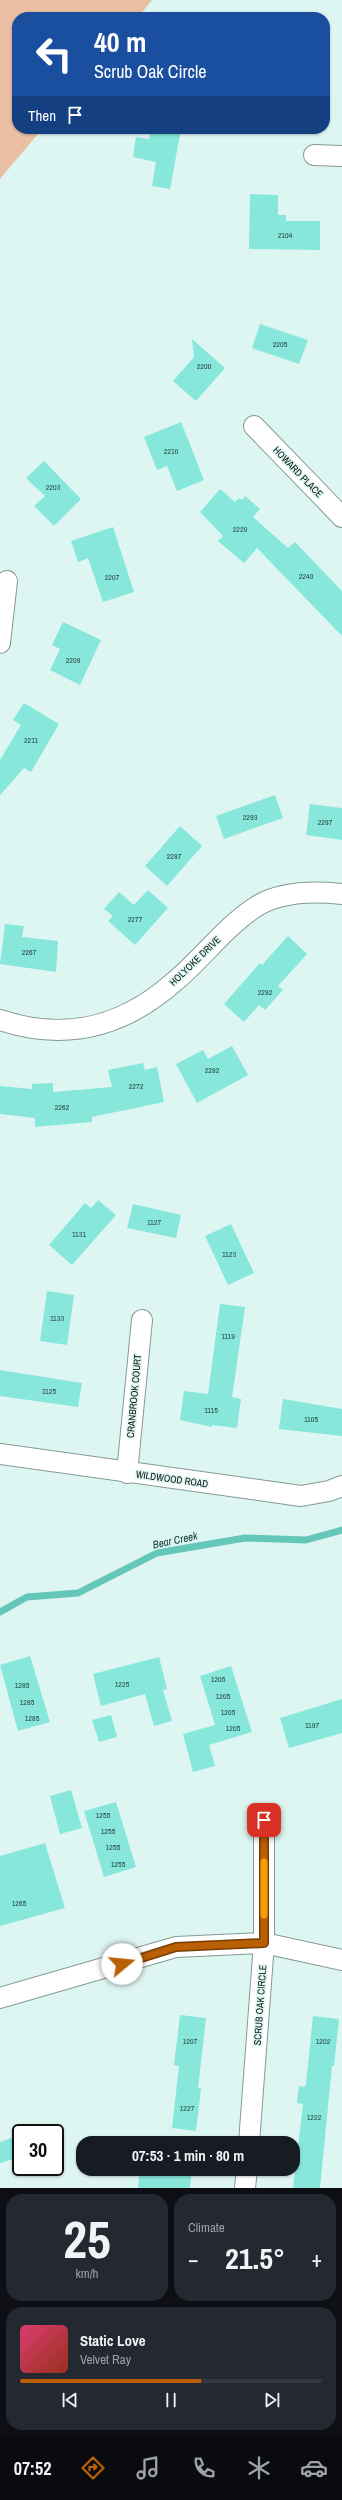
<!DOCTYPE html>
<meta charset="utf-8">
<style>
:root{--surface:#171b24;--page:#242831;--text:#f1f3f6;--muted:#9ea1a6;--line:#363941;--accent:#ba5f04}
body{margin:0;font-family:"Archivo Narrow",sans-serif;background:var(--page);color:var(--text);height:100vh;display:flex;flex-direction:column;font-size:15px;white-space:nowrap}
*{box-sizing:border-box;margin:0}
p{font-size:13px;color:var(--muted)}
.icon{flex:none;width:22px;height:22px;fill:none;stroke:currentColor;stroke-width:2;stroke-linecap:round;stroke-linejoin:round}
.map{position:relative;height:2188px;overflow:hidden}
.sheet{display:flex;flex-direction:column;gap:6px;padding:6px;background:#0d0f14;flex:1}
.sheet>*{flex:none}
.guide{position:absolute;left:12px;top:12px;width:318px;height:122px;border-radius:16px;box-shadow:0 1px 3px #0004;background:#1a4fa0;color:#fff;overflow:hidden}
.speed{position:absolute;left:12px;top:2124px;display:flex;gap:8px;font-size:20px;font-weight:700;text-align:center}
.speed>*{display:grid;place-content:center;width:52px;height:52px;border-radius:50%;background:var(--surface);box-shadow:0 1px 3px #0004;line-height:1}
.speed .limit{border:2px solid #111;border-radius:6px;background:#fff;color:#111}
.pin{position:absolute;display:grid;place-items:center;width:34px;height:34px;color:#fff;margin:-17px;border-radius:8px;box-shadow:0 2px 6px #0006}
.me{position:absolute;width:44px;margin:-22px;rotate:73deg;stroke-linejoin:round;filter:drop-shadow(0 0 3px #0008)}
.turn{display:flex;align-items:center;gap:14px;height:84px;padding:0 16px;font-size:18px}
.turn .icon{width:52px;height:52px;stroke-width:2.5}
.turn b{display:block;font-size:28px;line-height:34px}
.then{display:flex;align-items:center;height:38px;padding:0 16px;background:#0003;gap:8px;font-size:15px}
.big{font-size:30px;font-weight:800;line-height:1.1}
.sheet .widget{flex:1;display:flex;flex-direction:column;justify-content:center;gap:6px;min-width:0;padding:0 14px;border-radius:16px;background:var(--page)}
.sheet .dial{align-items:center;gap:0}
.dial b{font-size:52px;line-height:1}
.song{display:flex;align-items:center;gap:12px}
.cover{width:48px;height:48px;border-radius:6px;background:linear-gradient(135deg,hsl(340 70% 55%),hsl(10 70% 35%))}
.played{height:4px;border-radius:2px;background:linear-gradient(90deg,var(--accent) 60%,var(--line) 60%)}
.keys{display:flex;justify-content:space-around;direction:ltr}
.heat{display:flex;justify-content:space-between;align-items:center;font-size:22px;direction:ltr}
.sheet .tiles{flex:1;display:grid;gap:6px;grid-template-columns:1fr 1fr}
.widget:last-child{grid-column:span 2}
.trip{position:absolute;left:76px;top:2136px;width:224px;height:40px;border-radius:16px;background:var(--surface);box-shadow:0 1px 3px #0004;font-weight:800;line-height:40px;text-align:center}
.tab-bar{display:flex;height:64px;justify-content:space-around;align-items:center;background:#090b0e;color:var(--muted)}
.tab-bar .icon{width:28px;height:28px}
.tab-bar .selected{color:var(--accent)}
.tab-bar b{font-size:18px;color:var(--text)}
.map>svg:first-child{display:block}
</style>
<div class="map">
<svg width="342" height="2188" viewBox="0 0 342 2188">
<rect width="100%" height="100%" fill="#def6f2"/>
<path fill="#ebbfa3" d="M0 0H152L138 17H17V129H42L0 179Z"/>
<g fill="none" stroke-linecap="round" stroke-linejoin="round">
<path stroke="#65c7ba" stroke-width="7" d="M0 1612 27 1597 78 1593 157 1553 245 1538 306 1540 342 1530"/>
</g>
<path fill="#86e7da" d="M151 129H181L170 189 152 186 156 162 133 157 136 137 149 139Z
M250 194 278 195V215H286V221H320V250L249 249Z
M260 324 308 340 299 364 252 348Z
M192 339 225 368 196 401 173 381 194 357Z
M181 422 204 480 177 491 167 466 157 470 144 437Z
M44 461 81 499 54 526 34 506 45 496 26 478Z
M220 489 235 502 239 498 242 500 245 496 260 509 253 517 288 548 295 542 342 591V636L257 548 244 563 218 541 223 536 200 512Z
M113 527 134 592 103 602 88 558 78 562 71 541Z
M63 622 101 640 80 685 50 670 60 649 52 645Z
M24 703 59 724 31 772 24 768 0 795V760L21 725 13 720Z
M275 795 283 818 224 839 216 816Z
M310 804 342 808V840L306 835Z
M180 826 202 846 167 886 145 866Z
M148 890 168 908 135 945 108 921 113 916 104 909 119 892 134 905Z
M5 924 24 926 22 937 58 941 56 972 0 964Z
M288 936 307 954 278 986 283 990 265 1010 259 1005 244 1022 224 1004 260 963 262 965Z
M232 1046 248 1075 197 1103 176 1064 203 1050 208 1059Z
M143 1063 145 1070 157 1067 164 1102 92 1117V1122L35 1127V1118L0 1114V1086L32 1089V1084L53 1083V1092L112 1087 108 1070Z
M98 1200 116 1215 72 1265 49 1245 85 1203 91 1208Z
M133 1204 181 1215 176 1238 127 1228Z
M231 1224 254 1273 228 1285 205 1236Z
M47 1291 74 1295 67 1345 40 1341Z
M220 1304 245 1307 232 1397 241 1399 237 1428 212 1425V1427L180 1420 184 1391 208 1394Z
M0 1370 82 1383 78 1407 0 1396Z
M283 1399 342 1409V1436L279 1429Z
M30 1656 50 1722 18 1731 0 1665Z
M159 1657 167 1689 163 1690 172 1721 154 1726 145 1694 101 1706 93 1674Z
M231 1666 252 1732 209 1745 215 1766 193 1772 183 1734 215 1725 200 1676Z
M342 1699V1733L289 1748 280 1718Z
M111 1715 117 1737 99 1742 92 1720Z
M71 1790 82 1828 60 1834 50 1796Z
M116 1802 136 1867 104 1877 84 1811Z
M45 1843 65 1908 0 1926V1856Z
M180 2015 206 2018 198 2088H201L196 2131 172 2128 179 2066 174 2065Z
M313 2016 339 2019 334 2066H332L320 2188H293L303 2104 297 2103 299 2086 305 2087 306 2084Z
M14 2137 20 2157 0 2163V2142Z
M140 2169H192L190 2188H138Z"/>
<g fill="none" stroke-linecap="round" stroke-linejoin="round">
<g stroke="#849996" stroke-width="22">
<path id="minor" d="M314 155 342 156
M254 426 342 517
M0 643 7 581
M0 1020C66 1042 123 1027 174 982 202 959 223 929 254 908 279 891 313 891 342 894
M0 1454 301 1496 329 1491 342 1486
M127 1473 142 1320
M0 1998 176 1947 264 1943 342 1960
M249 2143 264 1943V1820
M245 2188 247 2169"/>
</g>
<use href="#minor" stroke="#fff" stroke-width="20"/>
</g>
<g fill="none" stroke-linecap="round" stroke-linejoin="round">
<g stroke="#793e03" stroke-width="10">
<path id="route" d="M122 1964 176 1947 264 1943V1820"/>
</g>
<use href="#route" stroke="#ba5f04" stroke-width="7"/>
<path stroke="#f59e0b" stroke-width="7" d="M264 1862V1915"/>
</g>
<g text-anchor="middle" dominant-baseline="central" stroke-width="3" stroke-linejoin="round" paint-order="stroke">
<g font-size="8" fill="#2b4a46">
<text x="285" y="235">2104</text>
<text x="280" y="344">2205</text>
<text x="204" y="366">2200</text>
<text x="171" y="451">2210</text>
<text x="53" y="487">2203</text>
<text x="240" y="529">2220</text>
<text x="306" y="576">2240</text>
<text x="112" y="577">2207</text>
<text x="73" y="660">2209</text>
<text x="31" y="740">2211</text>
<text x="250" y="817">2293</text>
<text x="325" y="822">2297</text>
<text x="174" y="856">2287</text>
<text x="135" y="919">2277</text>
<text x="29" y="952">2267</text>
<text x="265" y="992">2292</text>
<text x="212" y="1070">2282</text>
<text x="136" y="1086">2272</text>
<text x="62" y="1107">2262</text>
<text x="154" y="1222">1127</text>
<text x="79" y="1234">1131</text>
<text x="229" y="1254">1123</text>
<text x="57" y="1318">1133</text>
<text x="228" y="1336">1119</text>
<text x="49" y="1391">1125</text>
<text x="211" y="1410">1115</text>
<text x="311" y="1419">1105</text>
<text x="218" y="1679">1205</text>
<text x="122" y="1684">1225</text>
<text x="22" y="1685">1285</text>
<text x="223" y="1696">1205</text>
<text x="27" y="1702">1285</text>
<text x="228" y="1712">1205</text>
<text x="32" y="1718">1285</text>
<text x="312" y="1725">1197</text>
<text x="233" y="1728">1205</text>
<text x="103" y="1815">1255</text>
<text x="108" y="1831">1255</text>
<text x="113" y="1847">1255</text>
<text x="118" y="1864">1255</text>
<text x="19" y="1903">1265</text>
<text x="190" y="2041">1207</text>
<text x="323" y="2041">1202</text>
<text x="187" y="2108">1227</text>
<text x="314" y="2117">1222</text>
</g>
<g font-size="10" fill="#0d1514" stroke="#def6f2">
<text transform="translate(298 472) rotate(46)">HOWARD PLACE</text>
<text transform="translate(195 961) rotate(-44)">HOLYOKE DRIVE</text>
<text transform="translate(134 1396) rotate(-85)">CRANBROOK COURT</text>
<text transform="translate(172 1479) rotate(8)">WILDWOOD ROAD</text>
<text transform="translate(260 2005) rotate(-86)">SCRUB OAK CIRCLE</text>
</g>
<g font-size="11" font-style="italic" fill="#14413b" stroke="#def6f2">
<text transform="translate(175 1540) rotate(-12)">Bear Creek</text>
</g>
</g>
</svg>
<div class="speed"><div class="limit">30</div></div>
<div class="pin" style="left:264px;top:1820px;background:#d93025"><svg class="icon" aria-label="arrive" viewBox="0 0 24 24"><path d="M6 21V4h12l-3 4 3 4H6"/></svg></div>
<svg class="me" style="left:122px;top:1964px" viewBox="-20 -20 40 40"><circle r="19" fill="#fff"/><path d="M0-13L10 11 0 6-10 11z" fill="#ba5f04"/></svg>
<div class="trip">07:53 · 1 min · 80 m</div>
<div class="guide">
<div class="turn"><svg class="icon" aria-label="left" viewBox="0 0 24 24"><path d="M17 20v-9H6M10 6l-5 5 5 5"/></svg><div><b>40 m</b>Scrub Oak Circle</div></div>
<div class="then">Then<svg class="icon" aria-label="arrive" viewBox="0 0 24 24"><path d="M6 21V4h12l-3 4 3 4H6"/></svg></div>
</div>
</div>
<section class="sheet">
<div class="tiles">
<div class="widget dial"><b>25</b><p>km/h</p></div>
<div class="widget"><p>Climate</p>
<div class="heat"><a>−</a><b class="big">21.5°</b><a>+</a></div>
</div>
<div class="widget">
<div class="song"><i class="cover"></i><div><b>Static Love</b><p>Velvet Ray</p></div></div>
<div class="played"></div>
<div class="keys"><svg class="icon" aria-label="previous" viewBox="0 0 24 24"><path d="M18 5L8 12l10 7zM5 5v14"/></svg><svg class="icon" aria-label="pause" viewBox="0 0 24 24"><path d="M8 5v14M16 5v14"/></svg><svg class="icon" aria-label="next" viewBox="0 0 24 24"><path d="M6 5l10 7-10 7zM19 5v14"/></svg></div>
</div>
</div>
</section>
<nav class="tab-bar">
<b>07:52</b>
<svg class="icon selected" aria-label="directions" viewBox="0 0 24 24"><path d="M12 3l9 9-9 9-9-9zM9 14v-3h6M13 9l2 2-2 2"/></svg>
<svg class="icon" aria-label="music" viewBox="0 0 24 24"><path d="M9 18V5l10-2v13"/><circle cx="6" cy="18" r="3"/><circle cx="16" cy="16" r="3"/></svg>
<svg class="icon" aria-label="phone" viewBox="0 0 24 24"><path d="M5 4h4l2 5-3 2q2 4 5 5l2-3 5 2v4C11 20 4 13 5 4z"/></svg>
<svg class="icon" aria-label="climate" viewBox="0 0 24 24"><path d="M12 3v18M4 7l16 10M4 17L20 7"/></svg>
<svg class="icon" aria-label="car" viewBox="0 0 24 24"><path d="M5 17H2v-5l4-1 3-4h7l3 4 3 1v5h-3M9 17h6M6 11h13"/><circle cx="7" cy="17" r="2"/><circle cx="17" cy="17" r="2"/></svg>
</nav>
